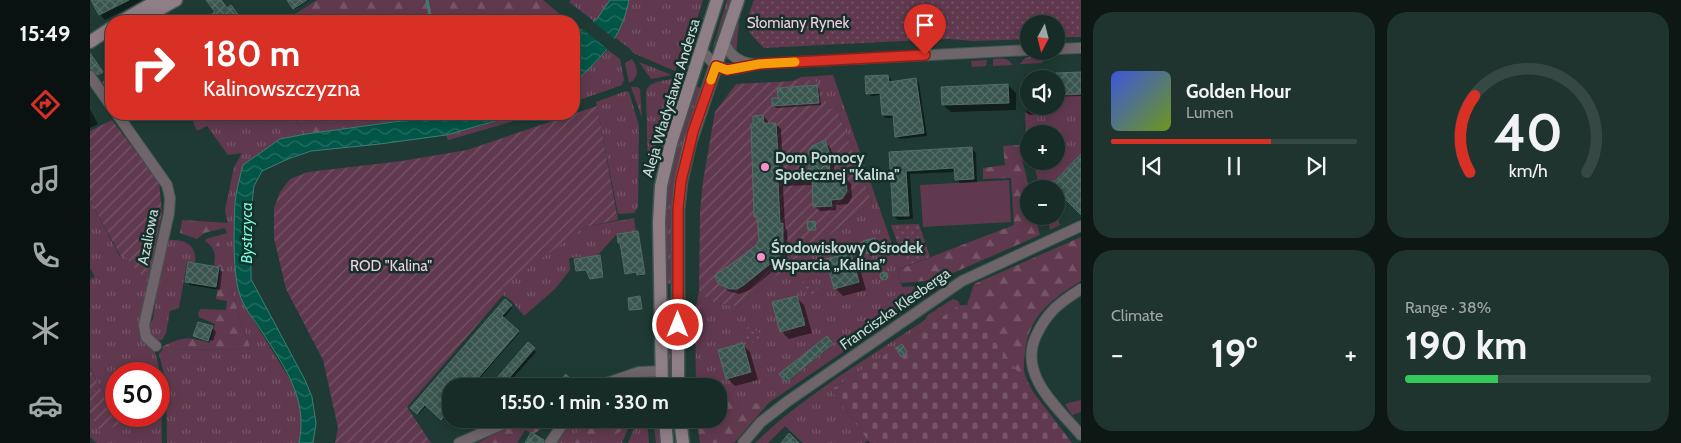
<!DOCTYPE html>
<meta charset="utf-8">
<style>
:root{--surface:#172c27;--page:#20342f;--text:#f1f3f6;--muted:#9ea7a7;--line:#364844;--accent:#d93025}
body{margin:0;font-family:Cabin,sans-serif;background:var(--page);color:var(--text);height:100vh;display:flex;flex-direction:column;font-size:19px;white-space:nowrap}
*{box-sizing:border-box;margin:0}
p{font-size:16px;color:var(--muted)}
.icon{flex:none;width:28px;height:28px;fill:none;stroke:currentColor;stroke-width:2;stroke-linecap:round;stroke-linejoin:round}
.map{position:relative;flex:1;overflow:hidden}
.side{display:flex;flex-direction:column;gap:12px;padding:12px;background:#0d1815;width:600px}
.side>*{flex:none}
.guide{position:absolute;left:15px;top:15px;width:475px;height:105px;border-radius:20px;box-shadow:0 2px 12px #0003,0 0 0 1px var(--line);background:#d93025;color:#fff;overflow:hidden}
.needle{width:32px;rotate:187deg}
.tools{position:absolute;left:930px;top:15px;display:grid;gap:10px}
.tools a{display:grid;place-items:center;width:45px;height:45px;border-radius:50%;background:var(--surface);box-shadow:0 2px 12px #0003,0 0 0 1px var(--line);font-size:25px}
.speed{position:absolute;left:15px;top:362px;display:flex;gap:10px;font-size:25px;font-weight:700;text-align:center}
.speed>*{display:grid;place-content:center;width:65px;height:65px;border-radius:50%;background:var(--surface);box-shadow:0 2px 12px #0003,0 0 0 1px var(--line);line-height:1}
.speed .limit{border:8px solid #d22;background:#fff;color:#111}
.pin{position:absolute;display:grid;place-items:center;width:42px;height:42px;color:#fff;margin:-51px -21px;border-radius:50% 50% 50% 0;rotate:-45deg;box-shadow:0 0 5px #0007}
.pin .icon{rotate:45deg}
.me{position:absolute;width:55px;margin:-28px;rotate:0deg;stroke-linejoin:round;filter:drop-shadow(0 0 4px #0008)}
.turn{display:flex;align-items:center;gap:18px;height:105px;padding:0 15px;font-size:22px}
.turn .icon{width:65px;height:65px;stroke-width:2.5}
.turn b{display:block;font-size:35px;line-height:42px}
.big{font-size:38px;font-weight:800;line-height:1.1}
.side .widget{flex:1;display:flex;flex-direction:column;justify-content:center;gap:8px;min-width:0;padding:0 18px;border-radius:20px;background:var(--page)}
.side .dial{align-items:center;gap:0}
.dial svg{height:130px;overflow:visible;fill:none;stroke:var(--line);stroke-width:7;stroke-linecap:round;text-anchor:middle}
.dial text{fill:var(--text);stroke:none}
.song{display:flex;align-items:center;gap:15px}
.cover{width:60px;height:60px;border-radius:8px;background:linear-gradient(135deg,hsl(230 70% 55%),hsl(80 70% 35%))}
.played{height:5px;border-radius:2px;background:linear-gradient(90deg,var(--accent) 65%,var(--line) 65%)}
.keys{display:flex;justify-content:space-around;direction:ltr}
.heat{display:flex;justify-content:space-between;align-items:center;font-size:28px;direction:ltr}
.charge{height:8px;border-radius:4px;background:linear-gradient(90deg,#34c759 38%,var(--line) 0)}
.side .tiles{flex:1;display:grid;gap:12px;grid-template-columns:repeat(2,1fr)}
.trip{position:absolute;left:352px;top:378px;width:285px;height:50px;border-radius:20px;background:var(--surface);box-shadow:0 2px 12px #0003,0 0 0 1px var(--line);font-weight:800;line-height:50px;text-align:center}
main{display:flex;flex:1;min-height:0}
.tabs{display:flex;flex-direction:column;width:90px;justify-content:space-around;align-items:center;background:#091210;color:var(--muted)}
.tabs .icon{width:35px;height:35px}
.tabs .active{color:var(--accent)}
.tabs b{font-size:22px;color:var(--text)}
.map>svg:first-child{display:block}
</style>
<main>
<nav class="tabs">
<b>15:49</b>
<svg class="icon active" aria-label="directions" viewBox="0 0 24 24"><path d="M12 3l9 9-9 9-9-9zM9 14v-3h6M13 9l2 2-2 2"/></svg>
<svg class="icon" aria-label="music" viewBox="0 0 24 24"><path d="M9 18V5l10-2v13"/><circle cx="6" cy="18" r="3"/><circle cx="16" cy="16" r="3"/></svg>
<svg class="icon" aria-label="phone" viewBox="0 0 24 24"><path d="M5 4h4l2 5-3 2q2 4 5 5l2-3 5 2v4C11 20 4 13 5 4z"/></svg>
<svg class="icon" aria-label="climate" viewBox="0 0 24 24"><path d="M12 3v18M4 7l16 10M4 17L20 7"/></svg>
<svg class="icon" aria-label="car" viewBox="0 0 24 24"><path d="M5 17H2v-5l4-1 3-4h7l3 4 3 1v5h-3M9 17h6M6 11h13"/><circle cx="7" cy="17" r="2"/><circle cx="17" cy="17" r="2"/></svg>
</nav>
<div class="map">
<svg width="991" height="443" viewBox="0 0 991 443">
<defs>
<pattern id="grass-tufts" width="24" height="20" patternUnits="userSpaceOnUse" patternTransform="scale(1.25)"><rect width="24" height="20" fill="#61394e"/><path d="M3 7l-1-3M5 7V3M7 7l1-3M15 17l-1-3M17 17v-4M19 17l1-3" fill="none" stroke="#765567"/></pattern>
<pattern id="forest-firs" width="22" height="20" patternUnits="userSpaceOnUse" patternTransform="scale(1.25)"><rect width="22" height="20" fill="#61394e"/><path d="M5 1l3.5 6h-7zM16 11l3.5 6h-7z" fill="#765567"/></pattern>
<pattern id="cemetery-stones" width="16" height="16" patternUnits="userSpaceOnUse" patternTransform="scale(1.25)"><rect width="16" height="16" fill="#61394e"/><path d="M2 7V4a2 2 0 0 1 4 0v3zM10 15v-3a2 2 0 0 1 4 0v3z" fill="#765567"/></pattern>
<pattern id="park-dots" width="8" height="8" patternUnits="userSpaceOnUse" patternTransform="scale(1.25)"><rect width="8" height="8" fill="#61394e"/><path d="M2 2h.1M6 6h.1" fill="none" stroke="#765567" stroke-width="1.8" stroke-linecap="round"/></pattern>
<pattern id="garden-furrows" width="10" height="10" patternUnits="userSpaceOnUse" patternTransform="scale(1.25)"><rect width="10" height="10" fill="#61394e"/><path d="M-1 1l2-2M0 10L10 0M9 11l2-2" fill="none" stroke="#765567"/></pattern>
<pattern id="water-waves" width="16" height="10" patternUnits="userSpaceOnUse" patternTransform="scale(1.25)"><rect width="16" height="10" fill="#025648"/><path d="M0 5q4-4 8 0t8 0" fill="none" stroke="#266e62"/></pattern>
<pattern id="building-cross-hatch" width="8" height="8" patternUnits="userSpaceOnUse" patternTransform="scale(1.25)"><rect width="8" height="8" fill="#3a554f"/><path d="M0 0l8 8M0 8l8-8" fill="none" stroke="#556d67"/></pattern>
</defs>
<rect width="100%" height="100%" fill="#1f3a34"/>
<path fill="url(#grass-tufts)" d="M481 0H613L595 57 590 59 585 71 543 53 540 49 479 2Z
M637 0H641L622 51 623 47Z
M647 19 649 23 646 53C637 39 643 33 647 19Z
M518 50 530 59 534 80 532 85 484 102V83Z
M938 57H951L953 63 930 64 934 59Z
M542 59C548 68 550 77 539 83L535 63Z
M903 59C910 59 919 57 922 65L903 66Z
M897 60 896 66 882 67 881 61Z
M549 62 582 75 561 79Z
M743 75 803 247 808 244 816 266 807 270 812 287 845 285 832 298 680 402 667 414 644 443H610L607 419H629V386H606L605 313 609 291 620 301 647 307 782 202 746 107 739 109 723 80 701 82 711 77Z
M586 78 587 80 558 172 556 91C560 80 576 81 586 78Z
M605 86 611 88 593 143 584 180 582 196 581 283 579 284 577 283C576 252 573 221 576 190 580 155 594 120 605 86Z
M541 87H547L550 89 552 118Z
M536 91 539 92 549 126 548 207 544 213 528 214 506 102Z
M991 94V154L961 184 965 189H950L943 161H966V134H939V142L936 132 935 113H956V106H966V95Z
M100 114H201L216 134 190 139 145 202V257L147 277 156 308 199 378 208 396 211 410 212 428 209 443H77L76 383 69 354 73 349 161 350 140 287 127 238 140 233 135 210 144 167 152 153 138 155 117 126 107 131Z
M434 114H449L358 140 356 135Z
M0 200 30 257 34 254 63 289 50 333C53 337 58 340 61 344 74 363 71 419 72 443H7L0 437V413L10 431 30 424 26 416H69V374H26V416L0 368V279L5 277 0 268Z
M966 212 970 225 960 230 957 216H966Z
M544 218 546 232 526 235 507 256 479 258 480 270 465 289 434 316 421 300 413 295 411 288 494 227Z
M80 240C96 239 107 246 105 262H97L89 308 80 311 76 333 72 340H63L57 329 63 319 68 283 78 242Z
M579 297 580 299 581 339H578L577 299Z
M863 299 868 301 870 305 741 390 778 440 774 443H713L695 426 678 443H665C713 396 780 357 835 320L838 315Z
M577 346H581V386H579Z
M544 378 550 379 553 386H521Z
M483 419H542L532 443H467Z
M548 419H557L559 443H538Z
M563 419H568L571 443H566Z"/>
<path fill="url(#forest-firs)" d="M227 0H453L478 21H197L205 14Z
M484 27 489 31 490 48 484 53Z
M201 114H354L326 119 216 134Z
M929 145 939 189V216H945L950 235 847 280 811 283 807 270 924 225 921 178 893 179V168L915 165 913 146Z
M92 220 139 223 140 233 128 239 140 287 161 350 73 349 72 347C94 336 97 337 120 343L125 324 109 317 108 313 111 309 136 310 137 301 126 299 131 267 124 265C126 254 125 248 115 241L116 239 137 233 135 228 114 233 107 239 90 233Z
M991 237V281C962 299 939 315 935 352 934 359 933 368 935 375 938 384 944 392 947 400L877 305 884 284Z
M629 394 676 406 644 443H610L607 419H629Z
M991 400V412L982 415 975 404Z
M434 419H469L443 434 435 430 427 443H387Z
M524 419H538V421L530 432 524 435 503 439 497 443H477C486 427 507 424 524 419Z"/>
<path fill="url(#cemetery-stones)" d="M870 305H877L982 443H780L741 390Z"/>
<path fill="url(#park-dots)" d="M664 0H991V37H966V24H939V39L884 41 859 39 841 40 840 37 833 38V40L674 48C653 27 654 28 664 0Z
M829 224 840 257 816 266 801 225Z
M715 279 730 290 724 298 713 290 716 286 712 282Z
M659 326 673 335 667 345 656 338 660 332 656 329Z"/>
<path fill="url(#garden-furrows)" d="M723 80 729 83 739 109 746 107 782 202 647 307 620 301 609 291 610 212 613 181 625 112 646 84Z
M507 106 528 220 494 227 412 288 413 295 317 407 341 443H245L248 428 233 360 196 289 184 238V208L190 192 200 179 218 172 312 161 377 150Z
M22 120 69 182 72 213 58 283 34 255 31 257 0 200V131Z
M0 369 31 424 10 432 0 413Z"/>
<path fill="#61394e" d="M919 180 921 222 833 227 830 185Z"/>
<path fill="url(#water-waves)" stroke="#3e7d72" d="M520 0H539C531 40 512 56 484 83V53L490 48 489 31 507 19Z
M354 114H430L356 135 290 144 221 151 198 159 172 171 164 186 158 239 161 243V279L215 380 222 397 226 423 223 443H209C219 396 191 362 167 324 161 316 155 308 151 298 142 276 144 227 145 203 146 191 150 177 153 165L190 139 216 134 326 119Z"/>
<path fill="#1f3a34" d="M501 20 527 41 520 51 490 27Z"/>
<path fill="#0007" d="M3 0H54L15 20 10 14Z
M117 0H130L137 9 145 11 152 21H113L126 12Z
M199 0H219L205 9Z
M85 15 91 21H77Z
M991 73V96L966 97V79H939V106H957L958 114 939 115 937 113 935 76Z
M798 76 801 79V83L825 80 829 83 837 136 810 139 806 136 804 118H796L793 115 792 95 781 96 778 93Z
M918 85 926 93V110L861 112 853 105Z
M727 86 729 89 731 105 686 108 684 106Z
M0 109 8 124 0 128Z
M673 116 678 121V125L686 124 691 129 693 173 720 172 734 142 740 147 744 159 745 180 755 178 761 184 762 197 758 204 746 205V210L730 211 724 206 723 185 693 186 695 227 697 230 698 252 696 260 660 290 649 294 638 291 633 286 670 241 669 220 665 216Z
M882 149 886 153 887 182 870 183 866 179V172L820 174 823 219 808 220 804 216 801 153Z
M548 233 555 275 549 276 548 273H536L532 243Z
M785 239 787 242 790 252 781 256 778 253Z
M761 254 768 262 776 290 753 296 745 288Z
M510 256 514 277 502 279 497 270 487 271Z
M128 268 132 272 130 290 100 285 96 281Z
M793 274 797 275 798 279H793L791 277Z
M706 297 714 305 722 333 699 339 691 331Z
M415 301 422 308 413 319 429 333 383 386H361V411L354 420 337 405 329 414 322 407Z
M122 328 126 332 123 341 108 336V339L105 336Z
M737 337 743 345 697 382 691 374Z
M438 344 446 352 416 386H401Z
M652 344 660 352 668 380 645 386 637 378Z"/>
<g fill="none" stroke-linecap="round" stroke-linejoin="round">
<path stroke="#3e7d72" stroke-width="3" d="M337 0 341 21"/>
</g>
<path fill="url(#building-cross-hatch)" stroke="#516d66" d="M1 0H39L9 15Z
M116 0H131L137 8 141 5 149 16 141 21H111L125 12Z
M197 0H217L203 9Z
M0 53 13 72 8 75 0 68Z
M991 72V94L966 95V73Z
M798 75 799 82 826 78 834 133 805 137 803 115H792L790 93 776 94 775 76Z
M21 76V94L13 82Z
M918 84 919 103 852 105 851 87Z
M727 85 729 103 682 106V98H688L687 88Z
M673 115 674 123H686L689 172 719 171V150L722 146 735 140 739 152 740 181 750 176 756 177 757 191 752 199 741 200 742 206 723 207 722 180 688 181 690 224 693 223V246L691 255 654 285 647 289H639L629 284 624 276 647 260 666 245 669 240 667 217H664L661 124H663V116Z
M882 147 884 179 865 180 864 168 816 171 819 216H803L799 152Z
M991 154V215L961 185Z
M725 221 726 230H718L717 222Z
M548 231 555 274 547 275 546 272 535 274 530 243H528L527 234Z
M785 238 789 250 777 254 773 241Z
M761 253 769 282 744 289 736 259Z
M510 255 513 277 500 279 496 270 486 271 484 259Z
M98 262 129 267 126 287 95 282Z
M790 276a4 4 0 1 1 8 0a4 4 0 1 1-8 0Z
M550 296 552 309 539 310 538 298Z
M707 296 715 325 690 332 682 302Z
M415 299 422 305 412 316 429 331 381 386H361V408L351 420 335 405 327 414 320 408Z
M108 322 123 326 118 341 103 336Z
M737 336 743 344 696 382 689 374Z
M438 342 445 348 412 386H400Z
M653 343 661 372 636 379 628 350Z
M812 344 817 352 811 357 806 348Z
M476 374 482 381 476 386H464Z
M441 432 454 440 453 443H435Z
M699 433 709 443H691Z"/>
<g fill="none" stroke-linecap="round" stroke-linejoin="round">
<g stroke="#3e5751" stroke-width="12">
<path id="street" d="M634 40C638 55 648 62 663 64
M966 49 991 48
M611 50 626 66 631 69H645L669 64 939 50
M0 76 21 106
M27 114 77 185 80 198 79 213 54 325 56 337 66 346
M991 289C969 303 957 312 946 336 928 375 967 407 991 435
M508 386 549 372 572 371
M369 443 424 419
M460 443 476 419
M653 443 671 422 698 401 872 281 991 226"/>
</g>
<g stroke="#3e5751" stroke-width="15">
<path id="secondary" d="M32 21 68 0
M49 21 86 0
M0 42 21 28
M572 386 569 222 571 186 581 143 627 0
M588 386V209L591 181 600 142 648 0
M575 419 577 443
M590 419 593 443"/>
</g>
<use href="#street" stroke="#6f6469" stroke-width="10"/>
<use href="#secondary" stroke="#8f7e86" stroke-width="12"/>
</g>
<g fill="none" stroke-linecap="round" stroke-linejoin="round">
<g stroke="#8d1f18" stroke-width="12">
<path id="route" d="M588 325V209L591 181 603 132 626 66 637 70 669 64 835 55"/>
</g>
<use href="#route" stroke="#d93025" stroke-width="9"/>
<path stroke="#f59e0b" stroke-width="9" d="M621 80 626 66 637 70 669 64 705 62"/>
</g>
<g fill="#f98fc8" stroke="#15302a" stroke-width="2">
<circle cx="675" cy="167" r="5"/>
<circle cx="671" cy="257" r="5"/>
</g>
<g text-anchor="middle" dominant-baseline="central" stroke-width="5" stroke-linejoin="round" paint-order="stroke">
<g font-size="15" fill="#f5cee1" stroke="#15302a">
<text x="708" y="23">Słomiany Rynek</text>
<text x="301" y="266">ROD "Kalina"</text>
</g>
<g font-size="15" fill="#cad9d5" stroke="#15302a">
<text transform="translate(581 98) rotate(-73)">Aleja Władysława Andersa</text>
<text transform="translate(58 237) rotate(-79)">Azaliowa</text>
<text transform="translate(805 309) rotate(-35)">Franciszka Kleeberga</text>
</g>
<g font-size="15" font-weight="bold" fill="#cad9d5" stroke="#15302a" text-anchor="start">
<text x="685" y="158">Dom Pomocy<tspan x="685" dy="17">Społecznej "Kalina"</tspan></text>
<text x="681" y="248">Środowiskowy Ośrodek<tspan x="681" dy="17">Wsparcia „Kalina”</tspan></text>
</g>
<g font-size="16" font-style="italic" fill="#76f8dc" stroke="#15302a">
<text transform="translate(156 233) rotate(-90)">Bystrzyca</text>
</g>
</g>
</svg>
<div class="tools">
<a><svg class="needle" viewBox="-14 -14 28 28"><path d="M0-13l5 13h-10z" fill="#e53935"/><path d="M0 13l5-13h-10z" fill="#9ea7a7"/></svg></a>
<a><svg class="icon" aria-label="sound" viewBox="0 0 24 24"><path d="M4 9h4l5-4v14l-5-4H4zM17 9q2 3 0 6"/></svg></a>
<a>+</a>
<a>−</a>
</div>
<div class="speed"><div class="limit">50</div></div>
<div class="pin" style="left:835px;top:55px;background:#d93025"><svg class="icon" aria-label="arrive" viewBox="0 0 24 24"><path d="M6 21V4h12l-3 4 3 4H6"/></svg></div>
<svg class="me" style="left:588px;top:325px" viewBox="-20 -20 40 40"><circle r="17" fill="#d93025" stroke="#fff" stroke-width="3"/><path d="M0-11L8 9 0 5-8 9z" fill="#fff"/></svg>
<div class="trip">15:50 · 1 min · 330 m</div>
<div class="guide">
<div class="turn"><svg class="icon" aria-label="right" viewBox="0 0 24 24"><path d="M7 20v-9h11M14 6l5 5-5 5"/></svg><div><b>180 m</b>Kalinowszczyzna</div></div>
</div>
</div>
<section class="side">
<div class="tiles">
<div class="widget">
<div class="song"><i class="cover"></i><div><b>Golden Hour</b><p>Lumen</p></div></div>
<div class="played"></div>
<div class="keys"><svg class="icon" aria-label="previous" viewBox="0 0 24 24"><path d="M18 5L8 12l10 7zM5 5v14"/></svg><svg class="icon" aria-label="pause" viewBox="0 0 24 24"><path d="M8 5v14M16 5v14"/></svg><svg class="icon" aria-label="next" viewBox="0 0 24 24"><path d="M6 5l10 7-10 7zM19 5v14"/></svg></div>
</div>
<div class="widget dial"><svg viewBox="0 0 100 80">
<path d="M14 69A42 42 0 1 1 86 69"/>
<path d="M14 69A42 42 0 0 1 17 22" stroke="#d93025"/>
<text x="50" y="56" font-size="32" font-weight="700">40</text>
<text x="50" y="72" font-size="11">km/h</text>
</svg></div>
<div class="widget"><p>Climate</p>
<div class="heat"><a>−</a><b class="big">19°</b><a>+</a></div>
</div>
<div class="widget"><p>Range · 38%</p><b class="big">190 km</b><div class="charge"></div></div>
</div>
</section>
</main>
